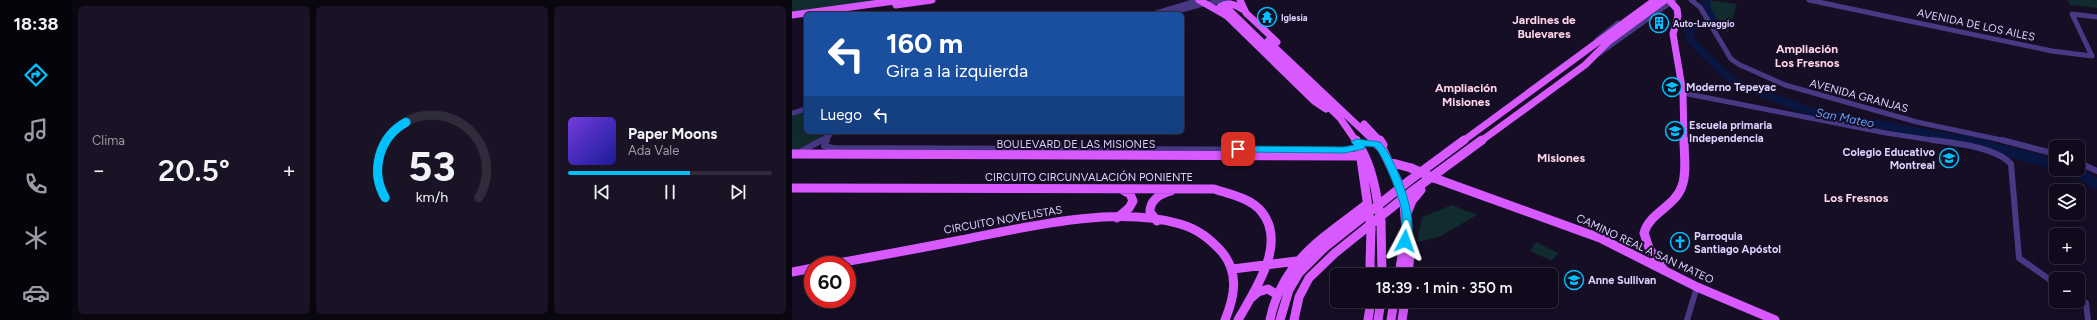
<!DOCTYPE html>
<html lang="es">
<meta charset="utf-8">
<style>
:root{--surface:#100a1c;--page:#191325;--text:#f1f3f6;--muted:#9c9aa3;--line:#302b3b;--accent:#00c0fd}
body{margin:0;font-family:Figtree,sans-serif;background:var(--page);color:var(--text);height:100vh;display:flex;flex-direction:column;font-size:15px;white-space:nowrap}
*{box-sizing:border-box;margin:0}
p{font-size:13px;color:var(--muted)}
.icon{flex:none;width:22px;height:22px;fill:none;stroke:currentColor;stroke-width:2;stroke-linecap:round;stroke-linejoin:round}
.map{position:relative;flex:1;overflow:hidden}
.details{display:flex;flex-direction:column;gap:6px;padding:6px;background:#09060f;width:720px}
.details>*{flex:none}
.banner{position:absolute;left:12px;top:12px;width:380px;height:122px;border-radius:6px;box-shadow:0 4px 16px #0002,0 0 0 1px var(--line);background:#1a4fa0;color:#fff;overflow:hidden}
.fabs{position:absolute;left:1257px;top:140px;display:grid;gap:8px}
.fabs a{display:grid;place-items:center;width:36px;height:36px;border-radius:6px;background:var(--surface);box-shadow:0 4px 16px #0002,0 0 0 1px var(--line);font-size:20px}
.speed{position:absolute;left:12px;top:256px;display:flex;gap:8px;font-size:20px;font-weight:700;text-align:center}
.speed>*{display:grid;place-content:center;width:52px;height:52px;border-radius:50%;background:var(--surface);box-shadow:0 4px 16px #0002,0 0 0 1px var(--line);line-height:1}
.speed .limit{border:6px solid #d22;background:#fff;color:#111}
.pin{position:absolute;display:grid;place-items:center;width:34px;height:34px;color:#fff;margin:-17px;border-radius:8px;box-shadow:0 2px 6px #0006}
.me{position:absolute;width:44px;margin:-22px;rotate:4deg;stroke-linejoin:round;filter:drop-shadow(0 0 3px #0008)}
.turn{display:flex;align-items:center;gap:14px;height:84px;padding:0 16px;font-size:18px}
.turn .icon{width:52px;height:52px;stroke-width:2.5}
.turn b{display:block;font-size:28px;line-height:34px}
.then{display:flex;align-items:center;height:38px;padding:0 16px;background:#0003;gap:8px;font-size:15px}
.big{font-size:30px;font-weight:600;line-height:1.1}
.details .card{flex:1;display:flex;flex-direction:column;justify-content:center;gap:6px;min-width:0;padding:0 14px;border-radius:6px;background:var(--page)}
.details .dial{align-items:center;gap:0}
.dial svg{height:104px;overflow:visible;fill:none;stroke:var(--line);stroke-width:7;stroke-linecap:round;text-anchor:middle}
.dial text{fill:var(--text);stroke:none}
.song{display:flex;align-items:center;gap:12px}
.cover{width:48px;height:48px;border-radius:6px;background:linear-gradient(135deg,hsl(260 70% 55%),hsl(240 70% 35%))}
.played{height:4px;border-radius:2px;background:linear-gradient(90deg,var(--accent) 60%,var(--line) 60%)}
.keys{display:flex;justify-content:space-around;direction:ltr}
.heat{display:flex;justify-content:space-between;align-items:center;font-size:22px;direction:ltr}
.details .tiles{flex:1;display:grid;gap:6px;grid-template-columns:repeat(3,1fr)}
.trip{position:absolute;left:538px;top:268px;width:228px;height:40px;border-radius:6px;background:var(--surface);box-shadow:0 4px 16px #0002,0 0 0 1px var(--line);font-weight:600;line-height:40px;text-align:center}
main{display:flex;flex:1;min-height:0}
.menu{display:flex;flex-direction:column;width:72px;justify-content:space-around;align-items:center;background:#06040b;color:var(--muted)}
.menu .icon{width:28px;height:28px}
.menu .current{color:var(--accent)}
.menu b{font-size:18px;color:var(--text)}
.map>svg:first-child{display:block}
</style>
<main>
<nav class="menu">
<b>18:38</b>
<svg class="icon current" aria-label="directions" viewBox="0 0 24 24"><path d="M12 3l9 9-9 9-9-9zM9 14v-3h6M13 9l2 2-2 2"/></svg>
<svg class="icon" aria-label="music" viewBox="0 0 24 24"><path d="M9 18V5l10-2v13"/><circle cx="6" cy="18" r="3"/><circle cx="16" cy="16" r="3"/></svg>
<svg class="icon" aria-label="phone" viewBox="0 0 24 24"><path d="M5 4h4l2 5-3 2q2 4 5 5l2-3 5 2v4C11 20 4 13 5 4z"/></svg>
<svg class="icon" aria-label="climate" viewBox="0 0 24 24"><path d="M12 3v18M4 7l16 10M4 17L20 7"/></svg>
<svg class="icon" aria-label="car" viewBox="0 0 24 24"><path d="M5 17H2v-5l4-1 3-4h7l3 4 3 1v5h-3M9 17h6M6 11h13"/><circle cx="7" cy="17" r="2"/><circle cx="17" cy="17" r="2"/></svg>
</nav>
<section class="details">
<div class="tiles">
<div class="card"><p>Clima</p>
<div class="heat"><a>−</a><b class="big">20.5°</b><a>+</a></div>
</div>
<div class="card dial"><svg viewBox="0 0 100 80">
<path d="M14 69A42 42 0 1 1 86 69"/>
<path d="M14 69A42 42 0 0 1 30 11" stroke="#00c0fd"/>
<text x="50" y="56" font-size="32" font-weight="700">53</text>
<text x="50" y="72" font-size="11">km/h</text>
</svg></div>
<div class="card">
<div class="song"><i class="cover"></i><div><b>Paper Moons</b><p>Ada Vale</p></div></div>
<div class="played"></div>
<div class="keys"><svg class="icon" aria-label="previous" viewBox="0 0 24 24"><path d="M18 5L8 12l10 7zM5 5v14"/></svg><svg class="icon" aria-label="pause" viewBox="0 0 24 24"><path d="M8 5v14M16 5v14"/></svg><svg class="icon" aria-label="next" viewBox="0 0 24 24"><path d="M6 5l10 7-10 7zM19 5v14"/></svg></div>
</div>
</div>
</section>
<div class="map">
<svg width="1305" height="320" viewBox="0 0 1305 320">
<rect width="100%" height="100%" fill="#150e25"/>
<path fill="#112b2f" d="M0 0H105L0 15Z
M915 0 945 4 936 32 926 30 921 24 924 23Z
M1275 0H1305V8L1278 5Z
M14 112V132H35L21 143 0 152V115Z
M660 205 685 215 647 237 625 242 630 217Z
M744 242 766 253 760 261 738 251Z"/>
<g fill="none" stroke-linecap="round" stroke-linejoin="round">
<path stroke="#0a1642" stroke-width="8" d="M914 2 915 10 923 23 895 28 899 41 940 81 1017 111 1175 141"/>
<path stroke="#0a1642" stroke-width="11" d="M1171 140 1264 164
M1280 169 1305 184"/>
<path stroke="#473984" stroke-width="5" d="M899 0 908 7 939 59 948 65 993 85 1125 122 1214 141
M1017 0 1260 51 1300 56 1280 14
M361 14 407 0
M375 14 411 4 437 0
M1280 14 1305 17
M805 40 826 23
M808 53 882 0
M891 93 1094 133 1146 141
M0 113 14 109
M29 141 41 132
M34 141 37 136"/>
<path stroke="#473984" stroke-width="6" d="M35 140 32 146 41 148 552 150 569 147
M1140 140C1162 143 1204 147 1219 164L1227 258 1264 284
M1210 140 1264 154
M8 152 30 140
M1286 162 1305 171
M1286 299 1294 303 1296 320
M895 320 905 287"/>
<path stroke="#d859ff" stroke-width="7" d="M407 0 435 16 522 101 534 109
M448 0 454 13 485 42
M877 0 885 9 886 16 881 34 891 93 892 141
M104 5 140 0
M435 8 548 118 564 141
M0 15 110 0
M433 15 428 7C436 2 442 4 450 9
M476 41 582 141
M572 124 588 141
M671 141 863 0
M689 141 793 65 816 42 873 0"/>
<path stroke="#d859ff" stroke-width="9" d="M564 140C576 159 581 176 585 198
M581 140 591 150 605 180
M588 140 591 145
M568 152 576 207
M0 154 567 156
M597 162 619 168
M642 178 808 238 905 287 983 320
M0 188 422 189C437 194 458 198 469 211 496 243 463 290 446 320
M615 213 620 201 629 190
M325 218 337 208 341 201 338 194 329 189
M365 221 358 212C358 199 368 194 379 191
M589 222 590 275
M579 229 578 265 580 275
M613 241 618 254 616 275
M35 265C80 257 124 249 169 240 234 227 323 205 388 224 406 229 418 239 430 252 447 273 443 296 433 320
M441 269 505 261
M872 270 857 248 852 233C858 212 883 207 890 186 895 173 892 154 892 140
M0 272 21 268
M607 275 614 230 612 203
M459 298 466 292 476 289 484 294
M478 320C490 261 531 238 575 204
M488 320 497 290 507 273 532 248 618 180 672 140
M502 320 507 297 517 278 543 253 619 192 690 140
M576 320 579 301
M586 320 589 301
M599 320 602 301
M610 320 613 301"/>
<path stroke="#d859ff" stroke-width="9" d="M619 168 642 178
M605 180 612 203
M585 198 589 222
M576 207 579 229"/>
</g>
<path fill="#00c0fd" stroke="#007da4" d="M564 139 588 142C604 159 629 221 617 243H609L608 241C608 232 611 221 610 212 608 198 592 157 583 147L573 146 572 149 552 153 446 152 441 149 446 146 552 147 562 145 559 142Z"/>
<defs>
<g id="temple-ring" transform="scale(1)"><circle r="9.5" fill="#150e25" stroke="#00c0fd" stroke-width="1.5"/><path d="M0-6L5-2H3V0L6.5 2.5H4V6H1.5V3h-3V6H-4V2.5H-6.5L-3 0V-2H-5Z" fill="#00c0fd"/></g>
<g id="building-ring" transform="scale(1)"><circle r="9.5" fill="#150e25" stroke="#00c0fd" stroke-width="1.5"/><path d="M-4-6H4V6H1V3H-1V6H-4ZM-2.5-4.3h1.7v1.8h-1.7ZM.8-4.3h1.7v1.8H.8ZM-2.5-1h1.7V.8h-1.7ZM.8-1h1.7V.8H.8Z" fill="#00c0fd"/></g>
<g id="school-ring" transform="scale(1)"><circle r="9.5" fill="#150e25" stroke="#00c0fd" stroke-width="1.5"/><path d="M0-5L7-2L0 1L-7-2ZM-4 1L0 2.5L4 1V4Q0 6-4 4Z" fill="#00c0fd"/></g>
<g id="church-ring" transform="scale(1)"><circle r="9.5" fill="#150e25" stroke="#00c0fd" stroke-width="1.5"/><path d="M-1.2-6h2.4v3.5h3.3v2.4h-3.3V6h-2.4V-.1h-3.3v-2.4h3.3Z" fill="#00c0fd"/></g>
</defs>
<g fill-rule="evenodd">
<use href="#temple-ring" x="475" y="17"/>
<use href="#building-ring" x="867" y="23"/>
<use href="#school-ring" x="880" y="87"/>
<use href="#school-ring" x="883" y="131"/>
<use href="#school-ring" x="1157" y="158"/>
<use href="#church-ring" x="888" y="242"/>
<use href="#school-ring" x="782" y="280"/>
</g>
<g text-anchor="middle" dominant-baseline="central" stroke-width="4" stroke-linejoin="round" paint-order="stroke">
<g font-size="9" font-weight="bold" fill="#ddd2ff" stroke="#150e25" text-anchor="start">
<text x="489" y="17">Iglesia</text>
<text x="881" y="23">Auto-Lavaggio</text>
</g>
<g font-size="11" fill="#ddd2ff" stroke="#150e25">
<text transform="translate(1184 25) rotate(12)">AVENIDA DE LOS AILES</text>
<text transform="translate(1067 96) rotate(15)">AVENIDA GRANJAS</text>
<text x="284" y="144">BOULEVARD DE LAS MISIONES</text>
<text x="297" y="177">CIRCUITO CIRCUNVALACIÓN PONIENTE</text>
<text transform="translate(211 220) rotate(-10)">CIRCUITO NOVELISTAS</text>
<text transform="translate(853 249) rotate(25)">CAMINO REAL A SAN MATEO</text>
</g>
<g font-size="11" font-weight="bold" fill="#ddd2ff" stroke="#150e25" text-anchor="start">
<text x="894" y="87">Moderno Tepeyac</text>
<text x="897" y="125">Escuela primaria<tspan x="897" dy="13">Independencia</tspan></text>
<text x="1143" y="152" text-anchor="end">Colegio Educativo<tspan x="1143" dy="13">Montreal</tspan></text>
<text x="902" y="236">Parroquia<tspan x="902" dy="13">Santiago Apóstol</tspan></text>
<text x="796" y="280">Anne Sullivan</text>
</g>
<g font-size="12" font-weight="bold" fill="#ffd4e9" stroke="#150e25">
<text x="752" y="20">Jardines de<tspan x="752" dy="14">Bulevares</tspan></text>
<text x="1015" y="49">Ampliación<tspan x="1015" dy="14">Los Fresnos</tspan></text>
<text x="674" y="88">Ampliación<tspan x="674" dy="14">Misiones</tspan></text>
<text x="769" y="158">Misiones</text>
<text x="1064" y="198">Los Fresnos</text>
</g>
<g font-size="12" font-style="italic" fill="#609fff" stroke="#150e25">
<text transform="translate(1053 118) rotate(11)">San Mateo</text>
</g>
</g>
</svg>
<div class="fabs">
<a><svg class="icon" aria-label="sound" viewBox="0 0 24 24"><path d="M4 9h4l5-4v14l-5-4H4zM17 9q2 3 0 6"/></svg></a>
<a><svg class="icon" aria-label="layers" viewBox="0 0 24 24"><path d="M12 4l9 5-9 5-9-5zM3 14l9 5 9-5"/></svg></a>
<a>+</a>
<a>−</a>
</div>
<div class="speed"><div class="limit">60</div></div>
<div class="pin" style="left:446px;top:149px;background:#d93025"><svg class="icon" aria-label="arrive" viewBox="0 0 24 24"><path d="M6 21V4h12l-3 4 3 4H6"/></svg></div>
<svg class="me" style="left:613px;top:241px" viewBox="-20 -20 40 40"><path d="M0-17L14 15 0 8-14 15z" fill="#00c0fd" stroke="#fff" stroke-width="4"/></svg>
<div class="trip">18:39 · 1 min · 350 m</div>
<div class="banner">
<div class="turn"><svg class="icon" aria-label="left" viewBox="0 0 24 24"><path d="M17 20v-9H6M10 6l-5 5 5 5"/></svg><div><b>160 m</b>Gira a la izquierda</div></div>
<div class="then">Luego<svg class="icon" aria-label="left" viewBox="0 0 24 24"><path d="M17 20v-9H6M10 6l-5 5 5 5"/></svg></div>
</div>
</div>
</main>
